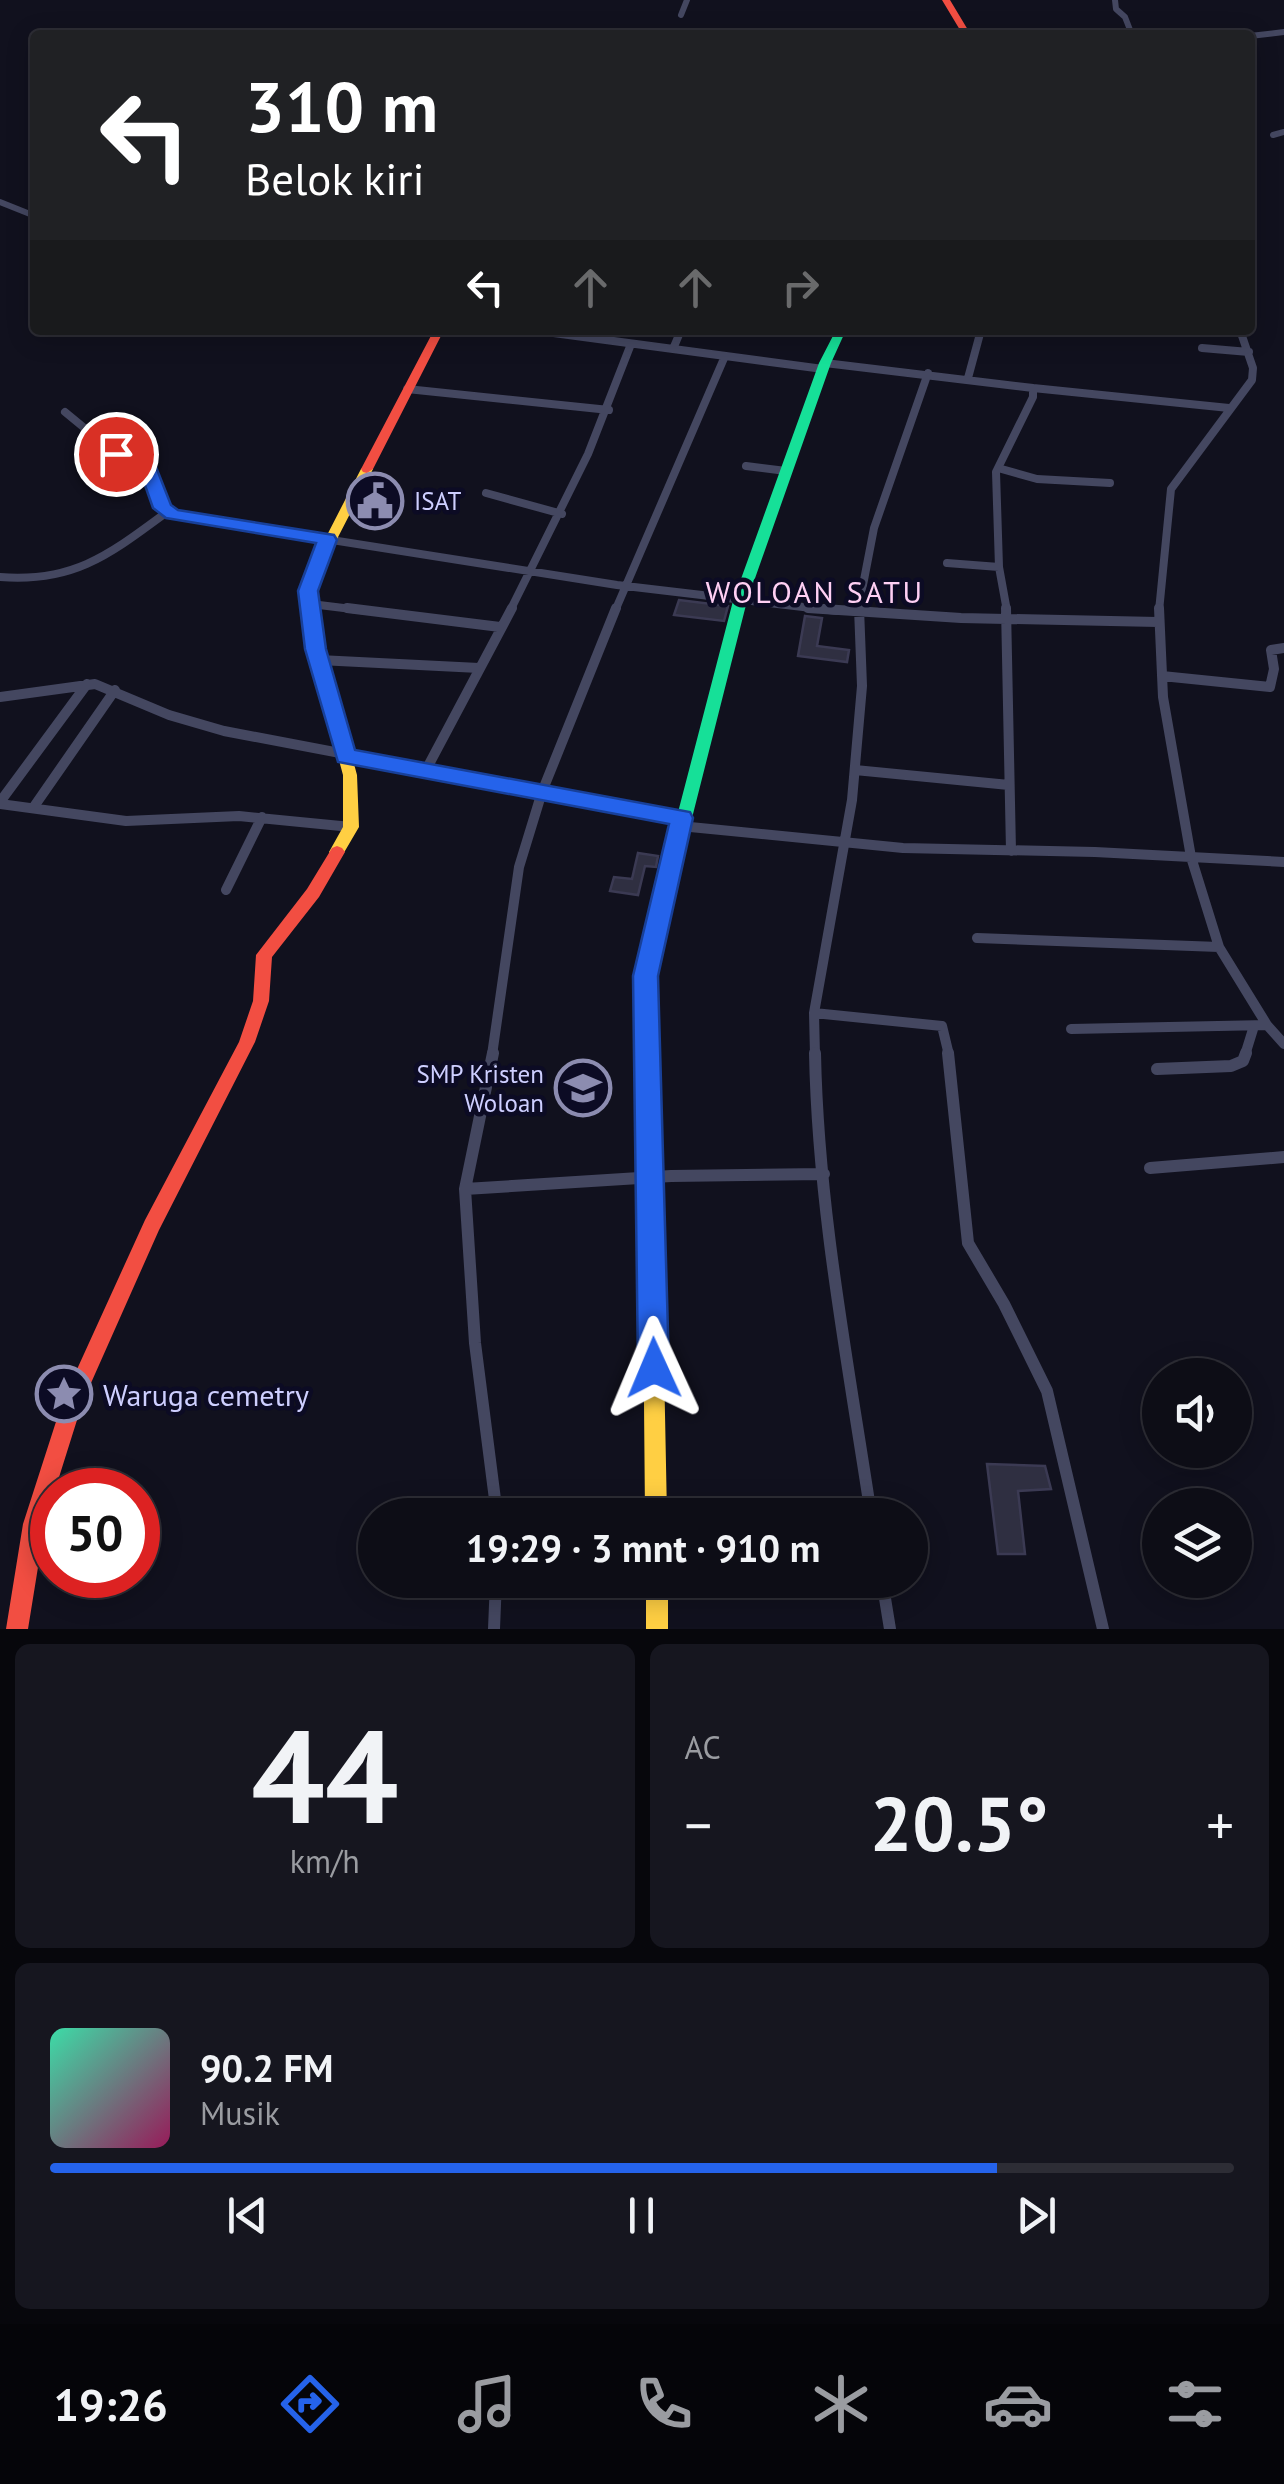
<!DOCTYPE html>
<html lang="id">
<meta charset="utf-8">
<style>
:root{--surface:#0d0d16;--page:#16161f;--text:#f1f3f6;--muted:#9a9ca1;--line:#2d2d35;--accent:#2563eb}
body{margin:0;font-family:"PT Sans",sans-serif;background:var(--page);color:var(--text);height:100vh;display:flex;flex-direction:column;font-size:38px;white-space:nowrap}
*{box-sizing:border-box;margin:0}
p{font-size:32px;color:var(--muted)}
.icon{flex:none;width:55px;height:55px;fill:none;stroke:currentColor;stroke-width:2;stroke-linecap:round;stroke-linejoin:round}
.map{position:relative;height:1629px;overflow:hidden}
.side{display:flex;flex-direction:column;gap:15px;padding:15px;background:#07070c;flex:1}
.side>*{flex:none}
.guide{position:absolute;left:30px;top:30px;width:1225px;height:305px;border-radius:10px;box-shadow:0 5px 25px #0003,0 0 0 2px var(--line);background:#202124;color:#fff;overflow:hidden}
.buttons{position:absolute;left:1142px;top:1358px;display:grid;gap:20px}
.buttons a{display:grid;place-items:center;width:110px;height:110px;border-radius:50%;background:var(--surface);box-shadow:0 5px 25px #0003,0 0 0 2px var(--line);font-size:50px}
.speed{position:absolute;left:30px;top:1468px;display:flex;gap:20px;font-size:50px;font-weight:700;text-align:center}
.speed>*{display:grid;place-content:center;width:130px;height:130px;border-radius:50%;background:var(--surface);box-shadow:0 5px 25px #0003,0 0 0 2px var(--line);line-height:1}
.speed .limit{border:15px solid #d22;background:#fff;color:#111}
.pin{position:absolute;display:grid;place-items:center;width:85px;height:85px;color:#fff;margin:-42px;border:5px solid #fff;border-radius:50%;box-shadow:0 2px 10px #0007}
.me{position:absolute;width:110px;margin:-55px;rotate:359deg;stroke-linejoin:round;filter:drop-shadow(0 0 8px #0008)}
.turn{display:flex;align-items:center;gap:35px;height:210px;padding:0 50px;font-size:45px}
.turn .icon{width:130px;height:130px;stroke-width:2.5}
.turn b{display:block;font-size:70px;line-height:85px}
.lanes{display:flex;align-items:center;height:95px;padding:0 50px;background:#0003;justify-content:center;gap:50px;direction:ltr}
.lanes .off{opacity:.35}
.big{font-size:75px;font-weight:800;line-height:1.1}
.side .widget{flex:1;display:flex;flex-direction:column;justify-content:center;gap:15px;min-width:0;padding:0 35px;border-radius:15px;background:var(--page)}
.side .dial{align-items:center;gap:0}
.dial b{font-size:130px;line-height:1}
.song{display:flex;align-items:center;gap:30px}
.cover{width:120px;height:120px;border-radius:15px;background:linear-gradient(135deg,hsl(160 70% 55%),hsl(330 70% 35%))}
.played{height:10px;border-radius:5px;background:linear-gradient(90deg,var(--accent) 80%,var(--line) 80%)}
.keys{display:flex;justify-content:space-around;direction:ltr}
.heat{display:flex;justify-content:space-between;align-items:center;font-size:55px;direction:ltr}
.side .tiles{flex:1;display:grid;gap:15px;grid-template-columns:1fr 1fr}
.widget:last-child{grid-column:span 2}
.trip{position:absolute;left:358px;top:1498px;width:570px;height:100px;border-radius:50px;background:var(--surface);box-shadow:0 5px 25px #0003,0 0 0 2px var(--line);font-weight:800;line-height:100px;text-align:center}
.dock{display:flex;height:160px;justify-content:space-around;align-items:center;background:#050509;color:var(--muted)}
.dock .icon{width:70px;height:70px}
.dock .current{color:var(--accent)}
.dock b{font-size:45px;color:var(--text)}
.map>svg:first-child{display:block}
</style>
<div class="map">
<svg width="1284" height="1629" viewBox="0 0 1284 1629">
<rect width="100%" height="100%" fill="#11111e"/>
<path fill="#2f2f41" stroke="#3b3a53" stroke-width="2.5" d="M679 600 728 606 724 621 674 615Z
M805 616 822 618 817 646 849 650 847 662 798 656Z
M638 853 658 856 656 867 645 866 638 895 610 891 614 877 632 879Z
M567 1079 601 1080 599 1098 565 1096Z
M987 1464 1045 1466 1051 1489 1018 1491 1025 1554H998Z"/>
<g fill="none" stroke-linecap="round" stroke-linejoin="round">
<path stroke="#444760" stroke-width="6" d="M1115 0 1116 9 1125 17 1132 35
M681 15 687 0
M1250 36 1284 32
M1273 135 1284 132
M0 202 35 216"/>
<path stroke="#444760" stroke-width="8" d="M531 330 823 369
M1202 348 1249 352
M673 349 681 330
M825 363 1033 388V397L996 472 999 567 1007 611
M968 378 981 330
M1033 388 1229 408
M407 389 609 410
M65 412 116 454 146 468 163 508 173 515 617 585 837 611
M746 466 786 471
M998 468 1037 479 1110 483
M486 493 562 514
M947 563 999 567
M0 577C74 583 110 554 167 512
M311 604 368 611
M510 611 588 454 631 344
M615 611 725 356
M858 611 874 528 928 373
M1159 611 1171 489 1252 380 1253 368 1240 330"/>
<path stroke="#444760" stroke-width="10" d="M347 608 500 627
M808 608 961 618 1158 622
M1006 608 1011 851
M1159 608 1163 697 1191 857 1219 947 1267 1025 1284 1044
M319 660 479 668
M1162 676 1270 687 1274 669 1271 650 1284 648
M0 697 95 684 169 715 224 731 682 818
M427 768 512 608
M855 770 1009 785
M0 802 87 684
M0 804 126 821 239 816 351 827
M33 808 115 690
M680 826 903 848 1095 852 1284 862
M226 890 262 817
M977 938 1219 947
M814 1013 942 1026 949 1055
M1071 1029 1267 1025
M492 1055 519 867 542 792 616 608
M815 1055 814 1013 852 800 862 686 859 608
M1245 1055 1254 1026"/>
<path stroke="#444760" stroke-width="12" d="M493 1053 465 1189 475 1343 497 1515
M815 1053C818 1208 848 1362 871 1515
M948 1053 968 1243 1004 1304 1047 1391 1103 1629
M1157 1069 1231 1066 1243 1061 1246 1053
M1150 1168 1284 1157
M465 1189 671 1176 824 1174
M882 1580 890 1629
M494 1629 496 1580"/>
<path fill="#16e098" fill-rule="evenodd" d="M836 330H846L831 363 747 601 673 893 671 897H659L657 893 733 601 819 363Z"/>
<path fill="#ffcf43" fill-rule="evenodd" d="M367 465 373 469 316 580 323 649 357 775 359 827 342 856H332L329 852 343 827V775L309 649 304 580 361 469Z
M665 887 671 889 673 893 656 958 667 1515H645L640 958 657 893 659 889Z
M646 1580H668V1629H646Z"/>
<path fill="#f24e42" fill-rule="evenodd" d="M942 0H950L971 35H963Z
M434 330H444L373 469 367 473 363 472 361 469Z
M337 846 342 848 345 852 319 897 272 957 269 1001 255 1042 159 1230 83 1401 55 1490H52V1498L45 1524 28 1629H6L23 1524 63 1400 145 1220 239 1042 253 1001 256 955 307 889 332 848Z"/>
</g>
<path fill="#2563eb" stroke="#184099" stroke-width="2.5" d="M116 449 156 467 171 505 178 510 334 535 337 540 318 591 326 649 355 750 690 812 693 818 658 976 669 1368 664 1378 654 1383 643 1378 638 1368 633 976 669 824 338 762 305 649 298 591 316 543 166 518 153 508 141 474 110 458 107 454Z"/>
<defs>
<g id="civic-ring" transform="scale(2.875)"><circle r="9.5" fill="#0c0b24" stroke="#8c8cb0" stroke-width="1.5"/><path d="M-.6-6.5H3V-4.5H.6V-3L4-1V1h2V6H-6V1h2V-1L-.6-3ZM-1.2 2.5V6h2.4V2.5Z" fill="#8c8cb0"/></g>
<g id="school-ring" transform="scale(2.875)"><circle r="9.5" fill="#0c0b24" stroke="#8c8cb0" stroke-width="1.5"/><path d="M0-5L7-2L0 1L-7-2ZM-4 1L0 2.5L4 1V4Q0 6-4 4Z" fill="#8c8cb0"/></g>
<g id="sight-ring" transform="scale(2.875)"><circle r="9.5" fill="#0c0b24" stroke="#8c8cb0" stroke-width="1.5"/><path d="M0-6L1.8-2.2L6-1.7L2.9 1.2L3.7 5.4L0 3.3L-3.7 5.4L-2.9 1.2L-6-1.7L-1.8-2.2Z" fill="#8c8cb0"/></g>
</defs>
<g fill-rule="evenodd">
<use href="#civic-ring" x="375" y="501"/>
<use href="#school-ring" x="583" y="1088"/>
<use href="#sight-ring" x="64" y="1394"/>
</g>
<g text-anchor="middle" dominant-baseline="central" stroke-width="9" stroke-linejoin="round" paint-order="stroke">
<g font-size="25" fill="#cecfff" stroke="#0c0b24" text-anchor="start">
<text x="414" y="501">ISAT</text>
<text x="544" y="1074" text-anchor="end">SMP Kristen<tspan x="544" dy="29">Woloan</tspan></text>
</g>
<g font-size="30" letter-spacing="2.5" fill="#ffd0f4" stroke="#0c0b24">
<text x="815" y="591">WOLOAN SATU</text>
</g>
<g font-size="30" fill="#cecfff" stroke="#0c0b24" text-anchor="start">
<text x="103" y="1394">Waruga cemetry</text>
</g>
</g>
</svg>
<div class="buttons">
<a><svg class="icon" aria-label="sound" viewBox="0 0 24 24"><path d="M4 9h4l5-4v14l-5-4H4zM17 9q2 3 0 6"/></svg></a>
<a><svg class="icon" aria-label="layers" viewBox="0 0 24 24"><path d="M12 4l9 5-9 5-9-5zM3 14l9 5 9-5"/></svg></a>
</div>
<div class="speed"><div class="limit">50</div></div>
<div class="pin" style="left:116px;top:454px;background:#d93025"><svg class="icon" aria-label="arrive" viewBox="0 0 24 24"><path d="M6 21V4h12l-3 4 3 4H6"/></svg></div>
<svg class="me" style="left:654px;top:1368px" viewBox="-20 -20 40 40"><path d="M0-17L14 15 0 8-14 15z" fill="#2563eb" stroke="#fff" stroke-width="4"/></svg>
<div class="trip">19:29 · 3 mnt · 910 m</div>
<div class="guide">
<div class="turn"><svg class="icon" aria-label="left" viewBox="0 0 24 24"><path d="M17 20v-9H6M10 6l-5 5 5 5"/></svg><div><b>310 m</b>Belok kiri</div></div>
<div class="lanes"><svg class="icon" aria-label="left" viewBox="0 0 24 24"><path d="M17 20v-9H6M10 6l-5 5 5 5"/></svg><svg class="icon off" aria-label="ahead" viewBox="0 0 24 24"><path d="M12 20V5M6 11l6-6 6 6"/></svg><svg class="icon off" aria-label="ahead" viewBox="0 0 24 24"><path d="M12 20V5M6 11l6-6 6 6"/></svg><svg class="icon off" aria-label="right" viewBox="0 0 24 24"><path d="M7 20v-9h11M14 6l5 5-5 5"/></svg></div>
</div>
</div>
<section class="side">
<div class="tiles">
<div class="widget dial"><b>44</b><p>km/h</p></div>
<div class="widget"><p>AC</p>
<div class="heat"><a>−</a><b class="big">20.5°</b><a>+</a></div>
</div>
<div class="widget">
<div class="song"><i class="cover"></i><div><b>90.2 FM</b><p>Musik</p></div></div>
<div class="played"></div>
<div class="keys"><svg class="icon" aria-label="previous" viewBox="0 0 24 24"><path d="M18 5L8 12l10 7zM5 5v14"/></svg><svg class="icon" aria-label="pause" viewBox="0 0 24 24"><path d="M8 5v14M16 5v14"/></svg><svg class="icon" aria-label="next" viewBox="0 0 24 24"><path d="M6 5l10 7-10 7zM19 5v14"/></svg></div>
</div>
</div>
</section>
<nav class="dock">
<b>19:26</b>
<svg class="icon current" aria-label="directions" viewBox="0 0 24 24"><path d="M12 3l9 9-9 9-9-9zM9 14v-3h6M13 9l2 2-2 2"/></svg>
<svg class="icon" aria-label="music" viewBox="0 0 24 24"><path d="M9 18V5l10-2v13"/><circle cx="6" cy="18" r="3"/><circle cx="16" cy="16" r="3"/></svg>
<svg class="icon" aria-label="phone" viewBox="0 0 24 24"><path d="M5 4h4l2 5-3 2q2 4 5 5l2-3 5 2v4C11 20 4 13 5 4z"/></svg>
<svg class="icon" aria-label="climate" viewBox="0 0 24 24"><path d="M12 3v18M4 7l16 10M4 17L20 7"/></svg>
<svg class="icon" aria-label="car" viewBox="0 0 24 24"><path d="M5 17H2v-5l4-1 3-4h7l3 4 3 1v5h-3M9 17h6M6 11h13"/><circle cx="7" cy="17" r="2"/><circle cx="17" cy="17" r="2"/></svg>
<svg class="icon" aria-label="filters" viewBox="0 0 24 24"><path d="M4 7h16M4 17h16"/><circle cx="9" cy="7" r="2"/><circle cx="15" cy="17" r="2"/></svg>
</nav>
